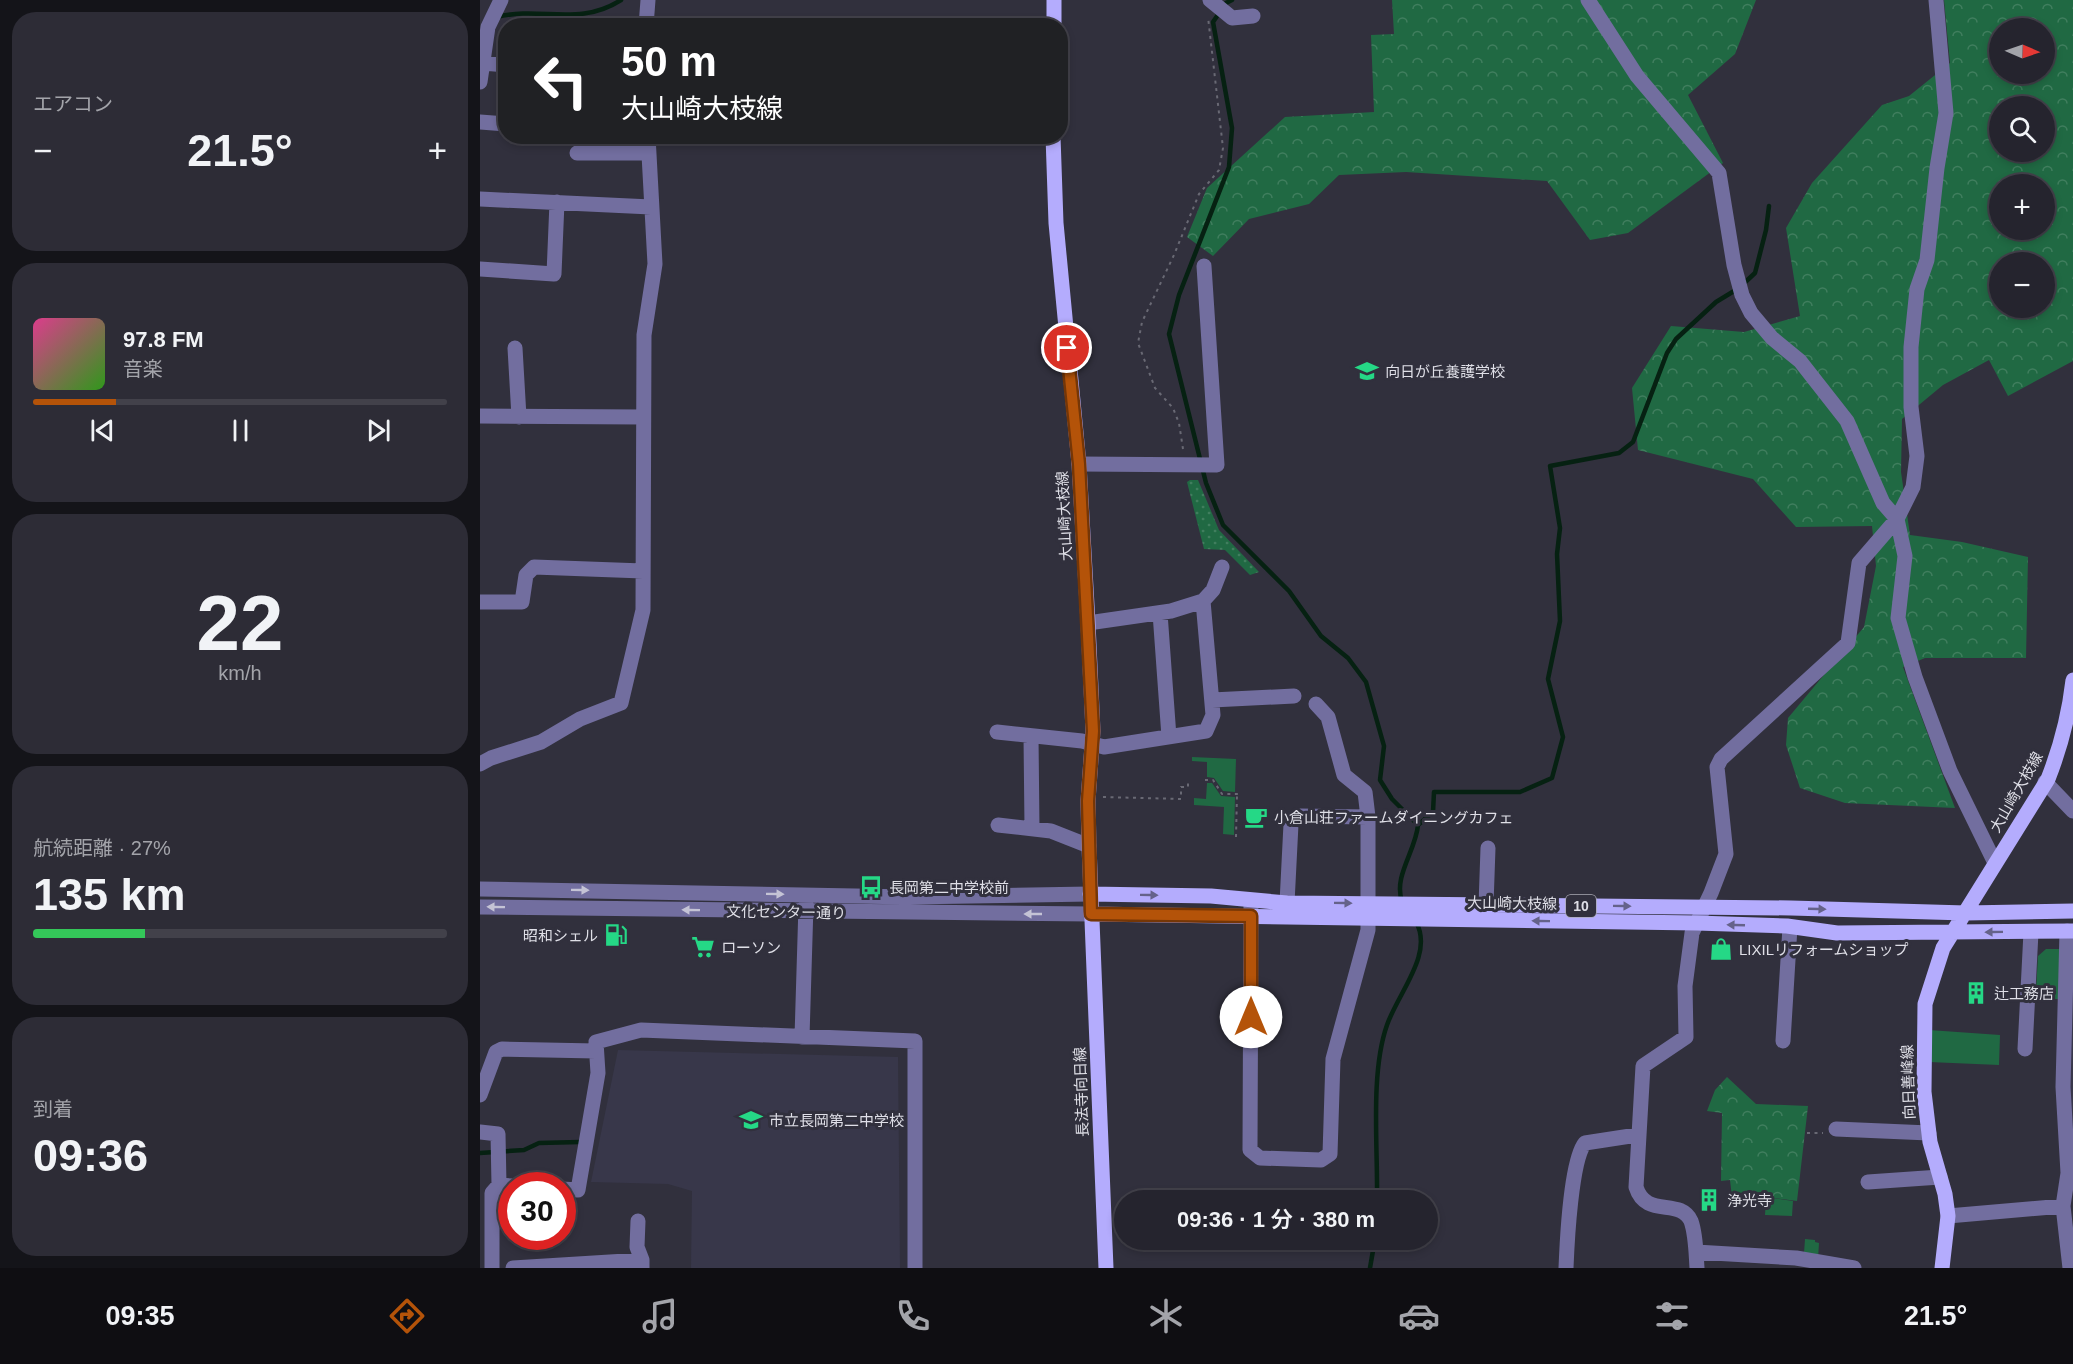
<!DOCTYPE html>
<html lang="ja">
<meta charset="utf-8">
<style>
:root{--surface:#25242e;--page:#2d2c36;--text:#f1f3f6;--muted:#a3a4aa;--line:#42414a;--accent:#b45309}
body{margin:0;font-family:Helvetica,"Noto Sans JP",sans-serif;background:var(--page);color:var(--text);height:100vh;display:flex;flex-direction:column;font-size:22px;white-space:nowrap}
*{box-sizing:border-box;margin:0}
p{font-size:20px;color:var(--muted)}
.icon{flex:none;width:33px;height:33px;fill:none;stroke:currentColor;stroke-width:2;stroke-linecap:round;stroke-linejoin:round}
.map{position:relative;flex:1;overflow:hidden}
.drawer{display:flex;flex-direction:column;gap:12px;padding:12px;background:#141419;width:480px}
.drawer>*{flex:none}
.top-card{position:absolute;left:18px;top:18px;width:570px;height:126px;border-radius:24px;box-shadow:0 3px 9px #0003,0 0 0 2px var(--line);background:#202124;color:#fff;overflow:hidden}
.needle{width:39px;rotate:92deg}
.buttons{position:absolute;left:1509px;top:18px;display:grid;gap:12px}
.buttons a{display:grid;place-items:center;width:66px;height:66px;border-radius:50%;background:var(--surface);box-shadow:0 3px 9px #0003,0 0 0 2px var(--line);font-size:30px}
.speed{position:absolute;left:18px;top:1172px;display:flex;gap:12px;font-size:30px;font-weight:700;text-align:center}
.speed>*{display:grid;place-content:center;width:78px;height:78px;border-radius:50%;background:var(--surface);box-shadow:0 3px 9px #0003,0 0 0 2px var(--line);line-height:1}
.speed .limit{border:9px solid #d22;background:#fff;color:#111}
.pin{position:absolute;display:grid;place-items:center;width:51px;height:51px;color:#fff;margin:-26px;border:3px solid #fff;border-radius:50%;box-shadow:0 2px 6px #0007}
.me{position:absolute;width:66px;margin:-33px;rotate:0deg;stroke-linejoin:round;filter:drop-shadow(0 0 4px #0008)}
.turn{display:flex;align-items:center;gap:21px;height:126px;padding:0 24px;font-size:27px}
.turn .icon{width:78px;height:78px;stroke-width:2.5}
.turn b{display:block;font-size:42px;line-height:51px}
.big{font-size:45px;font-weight:600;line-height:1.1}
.drawer .widget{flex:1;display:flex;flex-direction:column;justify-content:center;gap:9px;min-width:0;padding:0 21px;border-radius:24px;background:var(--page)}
.drawer .dial{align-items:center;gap:0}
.dial b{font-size:78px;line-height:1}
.song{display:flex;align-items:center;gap:18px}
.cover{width:72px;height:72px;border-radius:9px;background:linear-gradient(135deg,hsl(330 70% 55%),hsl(110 70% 35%))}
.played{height:6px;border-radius:3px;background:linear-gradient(90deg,var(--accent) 20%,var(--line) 20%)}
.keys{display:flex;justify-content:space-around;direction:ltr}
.heat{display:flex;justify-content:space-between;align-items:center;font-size:33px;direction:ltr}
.charge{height:9px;border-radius:4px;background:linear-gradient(90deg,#34c759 27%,var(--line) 0)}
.trip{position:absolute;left:634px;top:1190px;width:324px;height:60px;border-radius:30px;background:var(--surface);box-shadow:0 3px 9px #0003,0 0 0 2px var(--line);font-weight:600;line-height:60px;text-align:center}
.tabs{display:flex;height:96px;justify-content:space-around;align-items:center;background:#0f0e12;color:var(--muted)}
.tabs .icon{width:42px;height:42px}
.tabs .on{color:var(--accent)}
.tabs b{font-size:27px;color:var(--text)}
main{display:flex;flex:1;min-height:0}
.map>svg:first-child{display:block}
</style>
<main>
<section class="drawer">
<div class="widget"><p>エアコン</p>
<div class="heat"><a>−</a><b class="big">21.5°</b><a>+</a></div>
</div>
<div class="widget">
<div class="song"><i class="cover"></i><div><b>97.8 FM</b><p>音楽</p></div></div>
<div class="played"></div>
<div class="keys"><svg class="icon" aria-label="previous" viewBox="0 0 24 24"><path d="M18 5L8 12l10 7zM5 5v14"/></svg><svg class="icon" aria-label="pause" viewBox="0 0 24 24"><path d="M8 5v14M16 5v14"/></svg><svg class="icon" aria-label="next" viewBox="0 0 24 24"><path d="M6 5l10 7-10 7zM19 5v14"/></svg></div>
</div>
<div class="widget dial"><b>22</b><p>km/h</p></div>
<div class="widget"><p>航続距離 · 27%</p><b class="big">135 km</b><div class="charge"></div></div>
<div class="widget"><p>到着</p><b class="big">09:36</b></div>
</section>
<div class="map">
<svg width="1593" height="1268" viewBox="0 0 1593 1268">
<defs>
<pattern id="grass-dots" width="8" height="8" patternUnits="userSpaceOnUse" patternTransform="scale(1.5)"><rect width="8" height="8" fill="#206943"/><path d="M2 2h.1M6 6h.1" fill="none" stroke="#407e5e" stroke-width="1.8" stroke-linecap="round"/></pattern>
<pattern id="forest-crowns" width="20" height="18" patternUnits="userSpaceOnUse" patternTransform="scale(1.5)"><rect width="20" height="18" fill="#206943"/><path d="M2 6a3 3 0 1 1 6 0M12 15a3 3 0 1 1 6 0" fill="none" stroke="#407e5e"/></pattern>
</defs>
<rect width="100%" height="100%" fill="#31303d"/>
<path fill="#38374a" d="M1593 951V1155L1587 1075Z
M138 1050 418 1057 420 1268H211L212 1191 188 1184 111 1182Z"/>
<path fill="url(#grass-dots)" d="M710 480H718L739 530 779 572 770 575 745 550 724 549 707 482Z"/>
<path fill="url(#forest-crowns)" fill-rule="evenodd" d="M912 0H1276L1255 54 1208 95 1243 163 1148 233 1110 240 1067 181 926 172 859 175 829 204 769 219 733 256 707 237 727 188 805 117 894 112 891 35 914 34Z
M1464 0H1593V361L1528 396 1509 360 1463 385 1422 419 1421 472 1430 535 1482 542 1548 557 1546 658H1445L1423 667 1475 808 1365 803 1320 788 1306 745 1308 718 1384 627 1396 566 1392 526 1316 527 1273 479 1158 450 1152 388 1191 326 1264 332 1320 316 1306 228 1332 183 1402 105 1429 96 1470 63ZM1520 28H1564V74H1520ZM1520 106H1564V152H1520ZM1520 184H1564V230H1520ZM1520 262H1564V308H1520Z
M1247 1077 1276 1104 1328 1106 1317 1201 1288 1197H1252L1250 1180 1241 1181 1242 1113 1227 1111 1235 1090Z"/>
<path fill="#206943" d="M712 757 756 759 755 792 743 791 734 778 727 777V762L712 761Z
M727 783H732L741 796 755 797 754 835 743 834 744 807 714 805V798L726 799Z
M1566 949H1579L1584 959 1581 999H1566V992H1556L1558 956Z
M1449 1030 1520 1035 1519 1065 1449 1062Z
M1286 1197 1313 1201 1312 1216 1285 1215Z
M1325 1239 1335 1240V1242L1339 1243 1338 1259 1324 1253Z"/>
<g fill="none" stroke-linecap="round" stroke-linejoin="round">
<path stroke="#062112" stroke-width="4.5" d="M752 0 746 3 733 22 752 128 749 167 699 295 689 334 726 483 743 525 809 591 841 636 868 658 886 682 904 746 900 780 912 799 938 825C936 850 913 877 922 901
M17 17C61 6 99 27 141 0
M938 825 953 812 954 792H1040L1072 778 1083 737 1068 679 1080 621 1077 554 1080 528 1070 466 1139 453 1153 442 1187 353 1196 339 1236 302 1259 288 1275 273 1286 230 1289 206
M0 1153 44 1150 59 1143 100 1142
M897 1200C898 1148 890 1073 907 1025 918 993 954 954 936 922
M890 1268 895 1239"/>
<path stroke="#696974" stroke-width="2" stroke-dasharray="3 4.5" stroke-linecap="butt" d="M703 449 699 423 693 408 675 388 658 343 662 322 694 255 719 194 739 170 743 148 728 17
M725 780H733L742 794H760
M623 797 701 799V787H708V779
M756 837 757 794
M1327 1133H1343"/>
<path stroke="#726e9f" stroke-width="15" d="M730 0 752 18 773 16
M1108 0 1157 76 1239 173 1254 265 1262 295 1271 313 1292 338 1320 361 1367 421 1403 503 1417 519 1425 556 1418 618 1435 677 1470 771 1515 863
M166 26 168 0
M3 63 26 65
M0 82 8 27 21 0
M0 122 26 124
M97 153H169
M0 199 171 207
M0 269 74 274 77 202
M35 348 39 417
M0 416 163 417
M599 464 737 465 724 266
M0 602H42L46 575 54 567 163 571
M680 613 689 737
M608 623 691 611 723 601
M732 700 814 696
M836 704 848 717 864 775 885 792 888 817
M517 732 602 741 624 747 726 731 733 715 723 601 733 590 742 567
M551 736 552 828
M0 764 11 758 61 742 100 719 141 703 163 610 164 335 175 264 168 136
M1565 782 1593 811
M518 825 571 831 609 846
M0 889 429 897 610 894
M771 903 770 1150 780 1158 841 1160 850 1154 853 1059 888 930V817L820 816 811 824 807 903
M1006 905 1008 848
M0 907 611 914
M1587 931 1583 1087 1588 1173 1583 1206 1590 1268
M322 1037 326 905
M1303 1041 1310 927
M1545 1049 1551 932
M0 1095 16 1052 22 1049 116 1051
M1356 1129 1449 1133
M0 1132 18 1134 19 1185 32 1186
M1388 1182 1460 1177
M82 1189 98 1190 118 1073 116 1042 161 1030 435 1041V1268
M1468 1216 1583 1206
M158 1221 157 1247 162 1260
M1216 1252 1316 1258 1374 1268
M12 1268V1193L19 1185
M33 1268 162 1260V1268
M1086 1268C1087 1243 1091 1160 1105 1143L1157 1135
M1217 1268C1216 1254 1216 1235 1211 1221 1200 1197 1166 1219 1156 1187L1163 1066 1206 1037 1205 986 1212 933 1231 893 1246 854 1237 767 1241 759 1368 643 1379 563 1417 519 1433 487 1437 456 1431 407V347L1437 289 1447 260 1457 168 1466 113 1456 0"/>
<path stroke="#b4acfd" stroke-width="15" d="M574 26V0
M573 136 576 223 599 464 608 623 613 731 608 801 609 846 626 1268
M610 894 731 896 807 903 1311 908 1486 913 1593 911
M611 914 1217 923 1307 926 1357 933 1593 931
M1462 1268 1468 1216 1465 1194 1450 1142 1444 1092 1445 1004 1463 948 1568 779C1581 746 1589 715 1593 680"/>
</g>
<defs><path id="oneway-solid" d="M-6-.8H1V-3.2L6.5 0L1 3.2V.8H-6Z" transform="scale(1.5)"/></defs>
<g fill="#c4c3d5">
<use href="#oneway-solid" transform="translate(100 890) rotate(1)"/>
<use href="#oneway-solid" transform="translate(295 894) rotate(1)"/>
<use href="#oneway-solid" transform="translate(16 907) rotate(-179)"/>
<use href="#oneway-solid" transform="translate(211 910) rotate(-179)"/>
<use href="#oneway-solid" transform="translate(553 914) rotate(-180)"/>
</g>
<g fill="#65628a">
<use href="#oneway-solid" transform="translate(669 895) rotate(1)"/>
<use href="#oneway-solid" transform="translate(863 903) rotate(1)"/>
<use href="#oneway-solid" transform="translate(1142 906) rotate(1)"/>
<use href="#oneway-solid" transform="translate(1337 909) rotate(2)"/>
<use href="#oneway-solid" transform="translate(1061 921) rotate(-179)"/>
<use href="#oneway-solid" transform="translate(1256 925) rotate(-178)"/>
<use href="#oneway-solid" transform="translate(1514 932) rotate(179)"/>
</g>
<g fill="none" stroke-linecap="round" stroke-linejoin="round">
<g stroke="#753606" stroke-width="15">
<path id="route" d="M587 348 599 464 613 731 608 801 611 914 771 916V1017"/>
</g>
<use href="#route" stroke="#b45309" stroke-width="10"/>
</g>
<defs>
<g id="school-bare" transform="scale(1.8)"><path d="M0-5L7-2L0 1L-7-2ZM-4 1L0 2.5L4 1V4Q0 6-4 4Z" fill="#25d886" stroke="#31303d" stroke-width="2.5" paint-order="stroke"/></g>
<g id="cafe-bare" transform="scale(1.8)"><path d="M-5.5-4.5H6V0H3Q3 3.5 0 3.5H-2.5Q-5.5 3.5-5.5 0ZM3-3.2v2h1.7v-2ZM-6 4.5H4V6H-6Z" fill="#25d886" stroke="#31303d" stroke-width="2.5" paint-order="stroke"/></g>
<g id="bus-bare" transform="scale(1.8)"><path d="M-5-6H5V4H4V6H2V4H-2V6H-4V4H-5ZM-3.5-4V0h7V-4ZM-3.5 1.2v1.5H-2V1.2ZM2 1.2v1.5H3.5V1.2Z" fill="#25d886" stroke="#31303d" stroke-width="2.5" paint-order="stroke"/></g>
<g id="fuel-bare" transform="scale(1.8)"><path d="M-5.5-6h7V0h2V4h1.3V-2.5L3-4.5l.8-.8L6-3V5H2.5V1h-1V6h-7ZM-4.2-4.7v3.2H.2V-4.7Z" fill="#25d886" stroke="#31303d" stroke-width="2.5" paint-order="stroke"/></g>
<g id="supermarket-bare" transform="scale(1.8)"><path d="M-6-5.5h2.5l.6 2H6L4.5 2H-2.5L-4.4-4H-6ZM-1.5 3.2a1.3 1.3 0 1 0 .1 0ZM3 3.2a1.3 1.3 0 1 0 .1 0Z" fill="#25d886" stroke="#31303d" stroke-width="2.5" paint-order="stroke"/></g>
<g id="shop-bare" transform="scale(1.8)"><path d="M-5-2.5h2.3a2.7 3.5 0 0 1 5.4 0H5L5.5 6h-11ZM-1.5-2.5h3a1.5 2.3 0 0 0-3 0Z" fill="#25d886" stroke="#31303d" stroke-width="2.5" paint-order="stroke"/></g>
<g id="building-bare" transform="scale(1.8)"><path d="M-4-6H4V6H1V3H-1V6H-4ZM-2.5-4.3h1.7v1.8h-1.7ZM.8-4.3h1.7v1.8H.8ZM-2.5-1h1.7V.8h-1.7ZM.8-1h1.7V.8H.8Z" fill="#25d886" stroke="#31303d" stroke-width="2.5" paint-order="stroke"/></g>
</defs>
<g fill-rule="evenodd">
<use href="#school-bare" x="887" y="371"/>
<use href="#cafe-bare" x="776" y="817"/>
<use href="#bus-bare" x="391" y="887"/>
<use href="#fuel-bare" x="136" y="935"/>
<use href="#supermarket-bare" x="223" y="947"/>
<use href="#shop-bare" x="1241" y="949"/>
<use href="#building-bare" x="1496" y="993"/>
<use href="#school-bare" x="271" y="1120"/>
<use href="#building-bare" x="1229" y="1200"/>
</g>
<g text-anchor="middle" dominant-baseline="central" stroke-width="6" stroke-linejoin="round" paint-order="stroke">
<rect fill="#31303d" stroke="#abaab4" stroke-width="1.5" x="1086" y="895" width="30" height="22" rx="4.5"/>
<g font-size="14" font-weight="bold" fill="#dfdfe7">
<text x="1101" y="906">10</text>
</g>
<g font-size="15" fill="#dfdfe7" stroke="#31303d" text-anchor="start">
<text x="905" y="371">向日が丘養護学校</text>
<text x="794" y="817">小倉山荘ファームダイニングカフェ</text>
<text x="409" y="887">長岡第二中学校前</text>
<text x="118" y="935" text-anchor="end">昭和シェル</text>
<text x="241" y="947">ローソン</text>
<text x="1259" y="949">LIXILリフォームショップ</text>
<text x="1514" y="993">辻工務店</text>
<text x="289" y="1120">市立長岡第二中学校</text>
<text x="1247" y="1200">浄光寺</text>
</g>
<g font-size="15" fill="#dfdfe7" stroke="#31303d">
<text transform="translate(584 516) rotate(-93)">大山崎大枝線</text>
<text transform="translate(1536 792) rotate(-60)">大山崎大枝線</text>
<text transform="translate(1032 903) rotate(1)">大山崎大枝線</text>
<text transform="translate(306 912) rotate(1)">文化センター通り</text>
<text transform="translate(1428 1082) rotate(-92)">向日善峰線</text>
<text transform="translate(601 1092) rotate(-92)">長法寺向日線</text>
</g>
</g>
</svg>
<div class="buttons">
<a><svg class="needle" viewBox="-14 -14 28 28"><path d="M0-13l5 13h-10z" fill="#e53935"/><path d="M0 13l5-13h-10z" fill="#a3a4aa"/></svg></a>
<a><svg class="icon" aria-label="search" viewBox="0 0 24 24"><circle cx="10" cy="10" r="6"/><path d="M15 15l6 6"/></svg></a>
<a>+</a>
<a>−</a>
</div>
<div class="speed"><div class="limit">30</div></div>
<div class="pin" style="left:587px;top:348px;background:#d93025"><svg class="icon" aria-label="arrive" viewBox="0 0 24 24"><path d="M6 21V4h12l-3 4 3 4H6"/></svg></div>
<svg class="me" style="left:771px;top:1017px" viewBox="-20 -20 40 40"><circle r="19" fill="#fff"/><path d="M0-13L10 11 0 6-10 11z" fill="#b45309"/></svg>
<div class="trip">09:36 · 1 分 · 380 m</div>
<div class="top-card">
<div class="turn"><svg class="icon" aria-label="left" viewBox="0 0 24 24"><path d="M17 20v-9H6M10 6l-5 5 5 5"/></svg><div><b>50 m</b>大山崎大枝線</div></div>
</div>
</div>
</main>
<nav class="tabs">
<b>09:35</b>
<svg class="icon on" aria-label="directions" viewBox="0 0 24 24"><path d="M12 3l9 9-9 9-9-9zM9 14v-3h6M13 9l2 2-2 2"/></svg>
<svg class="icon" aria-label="music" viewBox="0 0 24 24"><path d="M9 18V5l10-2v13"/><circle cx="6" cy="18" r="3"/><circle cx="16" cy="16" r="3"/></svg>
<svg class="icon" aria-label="phone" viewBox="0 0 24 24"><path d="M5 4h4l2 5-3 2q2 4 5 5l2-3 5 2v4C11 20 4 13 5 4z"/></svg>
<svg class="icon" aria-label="climate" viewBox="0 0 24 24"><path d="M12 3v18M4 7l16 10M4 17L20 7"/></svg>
<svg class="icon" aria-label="car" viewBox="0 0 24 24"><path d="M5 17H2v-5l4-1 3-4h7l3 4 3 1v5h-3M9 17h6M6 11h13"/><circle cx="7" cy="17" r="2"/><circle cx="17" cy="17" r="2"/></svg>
<svg class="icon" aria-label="filters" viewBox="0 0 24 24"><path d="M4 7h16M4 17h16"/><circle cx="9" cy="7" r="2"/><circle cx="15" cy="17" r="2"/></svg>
<b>21.5°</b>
</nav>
